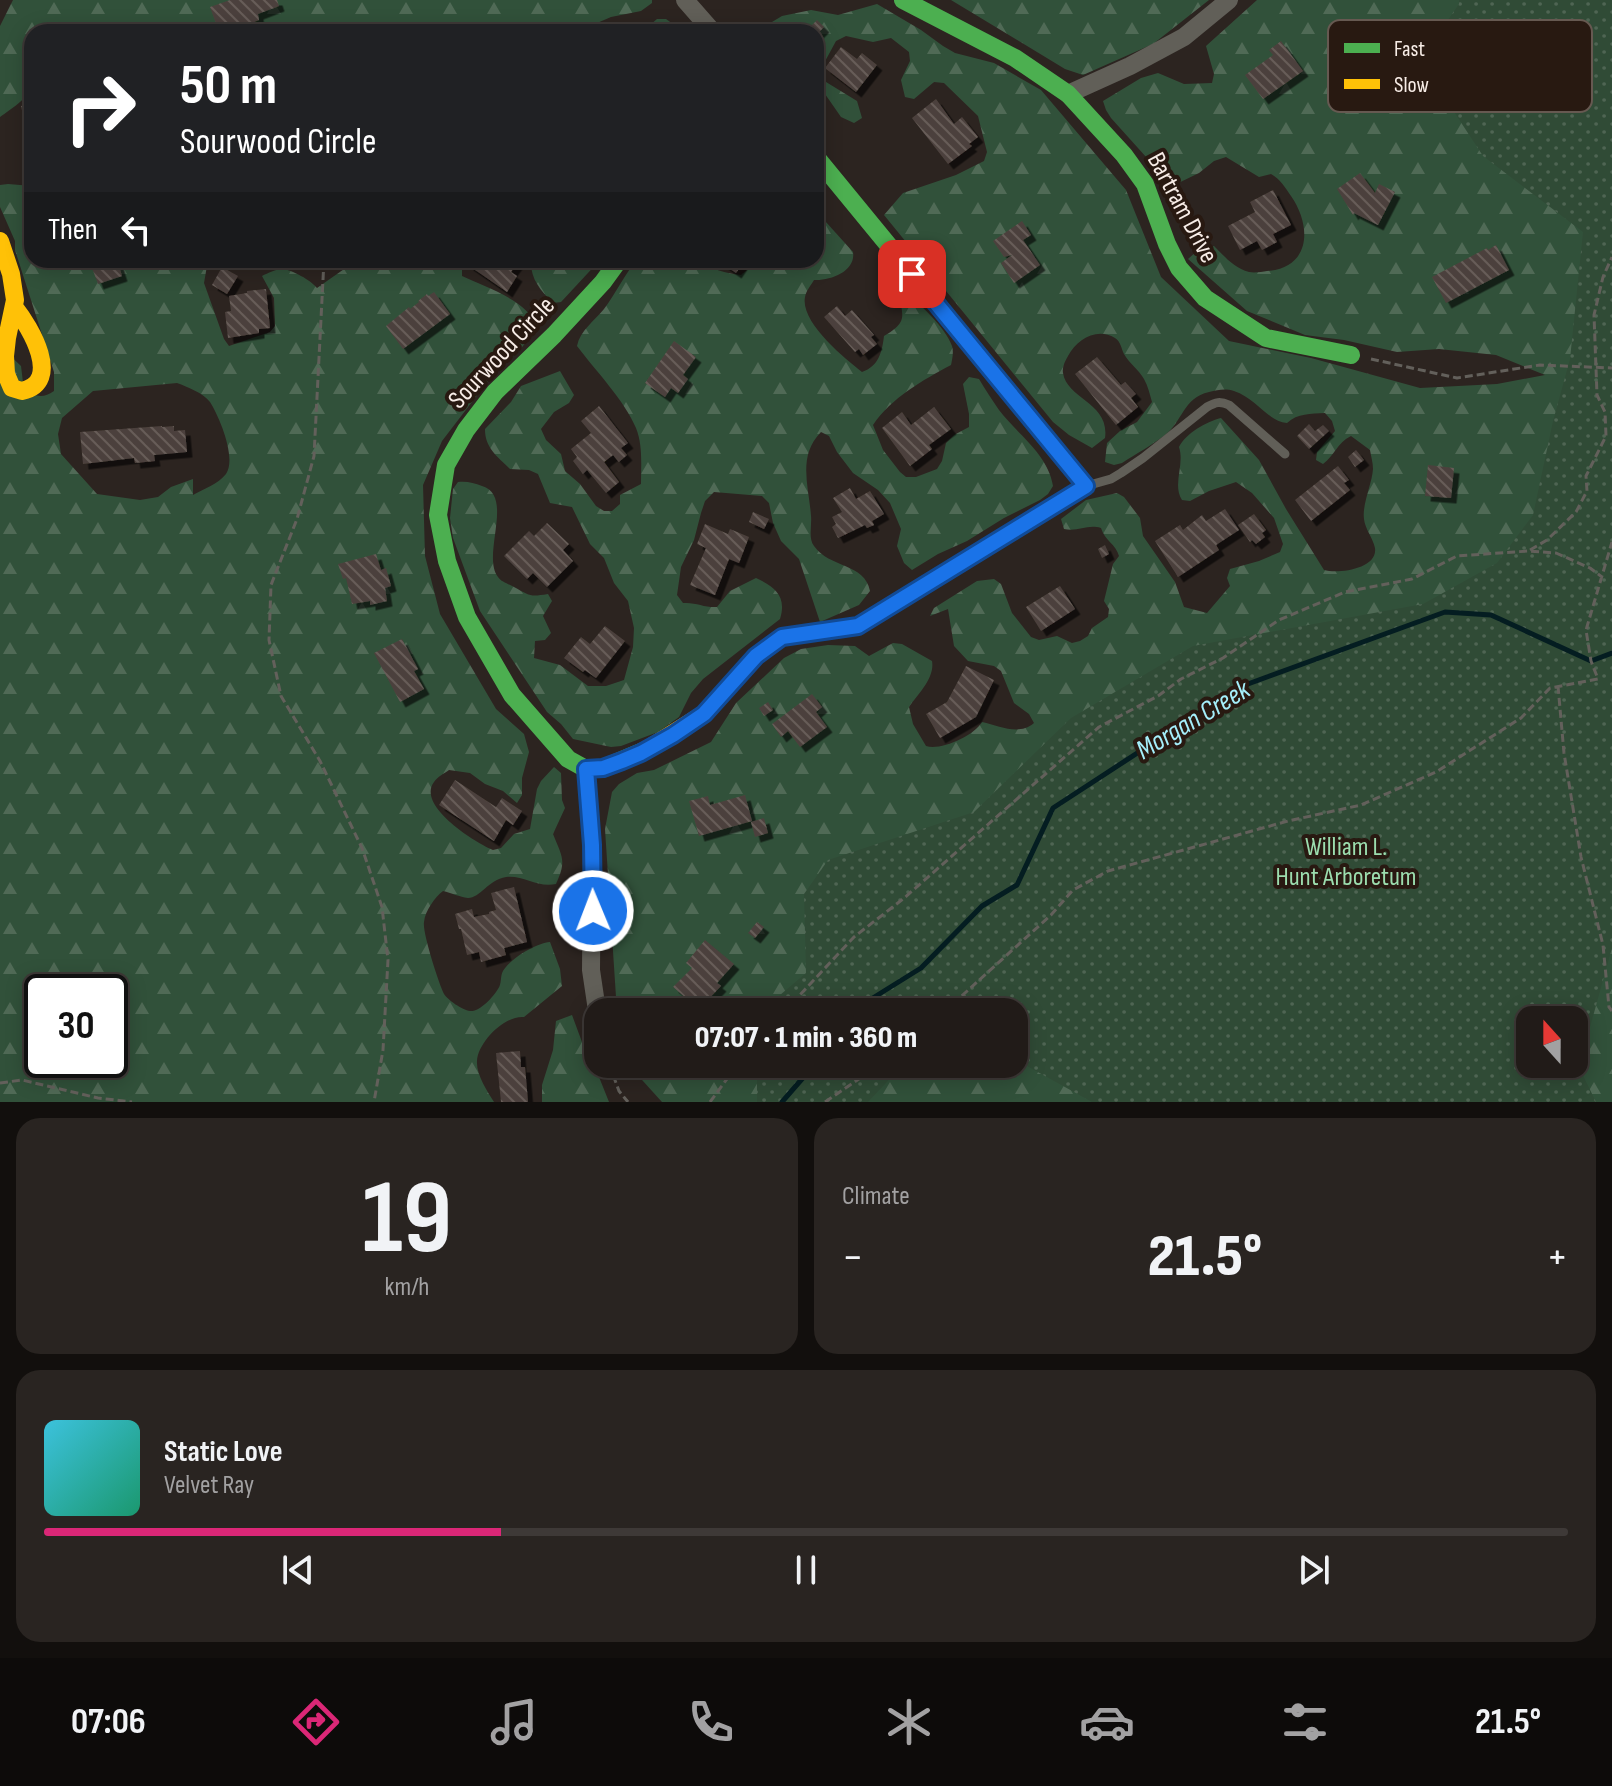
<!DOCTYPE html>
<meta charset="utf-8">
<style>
:root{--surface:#211b18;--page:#292421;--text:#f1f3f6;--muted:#a2a1a2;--line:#3e3937;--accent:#db2777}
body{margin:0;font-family:"Sofia Sans Condensed",sans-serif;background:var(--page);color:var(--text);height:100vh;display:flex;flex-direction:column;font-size:30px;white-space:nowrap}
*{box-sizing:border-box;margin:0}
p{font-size:26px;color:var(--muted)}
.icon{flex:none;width:44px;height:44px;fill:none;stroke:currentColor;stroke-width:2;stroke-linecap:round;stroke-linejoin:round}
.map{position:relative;height:1102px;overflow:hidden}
.sheet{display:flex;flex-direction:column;gap:16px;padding:16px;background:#120f0d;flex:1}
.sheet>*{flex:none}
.hud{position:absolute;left:24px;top:24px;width:800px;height:244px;border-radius:24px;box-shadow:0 4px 20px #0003,0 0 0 2px var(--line);background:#202124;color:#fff;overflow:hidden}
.needle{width:52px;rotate:339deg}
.tools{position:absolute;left:1516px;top:1006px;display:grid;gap:16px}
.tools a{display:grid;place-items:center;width:72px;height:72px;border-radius:16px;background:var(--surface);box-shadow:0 4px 20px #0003,0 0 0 2px var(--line);font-size:40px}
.speed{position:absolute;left:24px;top:974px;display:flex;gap:16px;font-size:40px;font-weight:700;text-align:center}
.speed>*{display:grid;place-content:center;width:104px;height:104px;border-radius:50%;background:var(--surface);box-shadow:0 4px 20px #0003,0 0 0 2px var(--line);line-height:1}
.speed .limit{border:4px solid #111;border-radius:12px;background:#fff;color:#111}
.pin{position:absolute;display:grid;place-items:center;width:68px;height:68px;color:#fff;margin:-34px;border-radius:16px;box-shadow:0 4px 12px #0006}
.me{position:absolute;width:88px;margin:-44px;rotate:359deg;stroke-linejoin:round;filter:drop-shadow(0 0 6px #0008)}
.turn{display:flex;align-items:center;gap:28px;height:168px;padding:0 24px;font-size:36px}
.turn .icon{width:104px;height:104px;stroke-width:2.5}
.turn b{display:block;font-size:56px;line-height:68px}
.then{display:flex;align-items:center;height:76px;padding:0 24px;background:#0003;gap:16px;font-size:30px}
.big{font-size:60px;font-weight:800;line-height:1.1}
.sheet .card{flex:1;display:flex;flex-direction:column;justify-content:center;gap:12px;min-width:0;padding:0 28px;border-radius:24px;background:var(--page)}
.sheet .dial{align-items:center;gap:0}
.dial b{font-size:104px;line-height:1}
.song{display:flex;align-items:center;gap:24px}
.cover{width:96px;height:96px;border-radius:12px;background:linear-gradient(135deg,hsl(190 70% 55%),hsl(160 70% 35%))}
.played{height:8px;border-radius:4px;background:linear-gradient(90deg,var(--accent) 30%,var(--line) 30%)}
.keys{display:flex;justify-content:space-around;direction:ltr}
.heat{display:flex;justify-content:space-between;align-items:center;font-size:44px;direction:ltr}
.sheet .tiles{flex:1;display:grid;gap:16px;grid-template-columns:1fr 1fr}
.card:last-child{grid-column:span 2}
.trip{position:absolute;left:584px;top:998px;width:444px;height:80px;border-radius:24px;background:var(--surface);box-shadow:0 4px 20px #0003,0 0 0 2px var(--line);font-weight:800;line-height:80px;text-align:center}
.tab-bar{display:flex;height:128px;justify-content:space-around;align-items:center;background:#0d0b0a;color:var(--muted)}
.tab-bar .icon{width:56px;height:56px}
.tab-bar .on{color:var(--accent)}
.tab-bar b{font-size:36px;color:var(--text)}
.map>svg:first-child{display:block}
</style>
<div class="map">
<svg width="1612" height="1102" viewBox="0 0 1612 1102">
<defs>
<pattern id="forest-firs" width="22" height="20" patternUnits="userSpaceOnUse" patternTransform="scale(2)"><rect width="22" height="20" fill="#31513a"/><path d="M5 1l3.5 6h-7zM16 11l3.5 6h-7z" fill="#506a56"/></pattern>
<pattern id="park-dots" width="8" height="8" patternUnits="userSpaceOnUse" patternTransform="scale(2)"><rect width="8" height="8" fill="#304b36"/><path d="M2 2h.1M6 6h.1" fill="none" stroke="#4f6553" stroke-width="1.8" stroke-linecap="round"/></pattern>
<pattern id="building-back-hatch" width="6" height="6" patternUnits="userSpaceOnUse" patternTransform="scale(2)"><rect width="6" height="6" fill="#4c413c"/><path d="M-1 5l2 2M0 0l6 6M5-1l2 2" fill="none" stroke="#675d58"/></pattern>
<filter id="shadow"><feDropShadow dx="5.5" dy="5.5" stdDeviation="0" flood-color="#0009"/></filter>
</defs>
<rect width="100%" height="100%" fill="#2c2420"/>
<path fill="url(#forest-firs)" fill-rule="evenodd" d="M13 0H652V3L641 11 611 17 576 32H32C32 44 35 74 32 85 28 99 11 109 0 117V26Z
M951 0H1209L1153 44 1083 75 1065 69Z
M1257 0H1612V1102H662L633 1070 630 1064H1014V1012H617L605 829 612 792 619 784 637 773 654 770 711 742 736 703 784 658 801 649 828 645 855 646 869 656 893 643 902 644 932 661C935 678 918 694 909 707L913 724 926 746C940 751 974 736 982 722 1000 726 1019 736 1034 723L1029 714 1014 703 1001 671 994 666 968 661 954 646 948 609 930 616 934 608 977 581 994 579 1001 584 1012 613 1031 637 1039 640 1057 636 1072 643 1080 641 1088 636 1092 628 1108 617 1109 609 1104 601 1113 564 1119 556C1116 544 1105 541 1101 528 1087 524 1078 532 1064 529L1061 519 1086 500 1117 493 1124 497 1140 518 1143 536 1175 582 1184 607 1207 613 1230 586 1227 578 1230 569 1259 561 1280 552 1283 544 1274 518 1252 493 1236 482 1209 491 1190 501 1182 500C1172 484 1185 465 1179 447 1186 433 1206 422 1221 418L1259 460 1286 509 1324 570C1338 574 1378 569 1375 548 1373 538 1365 529 1364 519 1362 504 1372 484 1373 469 1373 463 1371 456 1370 450L1351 436C1337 443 1335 455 1323 464L1316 460 1317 452 1335 431 1332 421 1325 413C1310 414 1298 413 1287 423 1267 421 1256 398 1234 391 1225 388 1218 390 1209 392 1183 398 1183 421 1165 435 1152 445 1136 454 1122 463L1114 465 1105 462 1107 443 1120 431 1137 422 1152 402C1150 395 1148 386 1144 379 1139 370 1129 363 1124 354 1121 348 1121 342 1115 338 1097 327 1077 339 1068 356 1065 361 1062 367 1063 373 1067 399 1110 403 1105 438L1092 448 1069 435 1053 422 884 215 903 193 956 175 984 161 987 152 978 116 944 83 934 82 914 99 905 97 901 80 910 61 909 52 891 38 873 42 846 36 836 41 823 65 821 74 826 82 857 101 862 118 854 123 841 117 825 94 816 99V32H779L772 22 782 16 811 10 838 15 877 4 921 30 943 46 955 53 994 63 1041 90 1126 190 1161 277 1229 341 1311 358 1420 388 1497 384 1545 375 1496 355 1439 349 1397 352 1344 340 1305 335 1247 311 1188 259 1197 251 1214 246C1224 256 1234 268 1249 272 1254 273 1262 272 1267 271 1311 268 1312 226 1291 196 1285 187 1280 179 1271 174L1259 177 1226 157 1214 161 1199 173 1166 189 1156 168 1111 118 1106 110 1103 101 1141 78 1158 73 1184 84 1212 83 1214 74 1206 46ZM1530 1020H1574V1064H1530Z
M657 19H666L684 32H642Z
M8 184 32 186V260H208L204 283 224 339 229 346 270 332 275 326 274 298 262 276C268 273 276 269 282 269 291 269 312 281 317 288L357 260H462V276C485 287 530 301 537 328L519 351 498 368 442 441 423 485 425 556 440 614 496 709 524 734 529 752 522 778V795L517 803 503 791 485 784 470 773 449 770C445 773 437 777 434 782 416 806 476 843 493 850L501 848 514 834 530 829 537 789 541 781 554 767 561 773 562 800 565 808 553 834C562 857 567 860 556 884 537 888 524 875 506 877 488 880 480 898 468 898 460 897 451 893 443 891 435 897 425 911 424 922 422 932 439 984 444 994 448 1000 462 1010 470 1011 480 1012 493 997 498 989 502 984 500 976 503 971 510 959 536 943 550 942L560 969 562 986 524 1017C505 1015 478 1042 477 1061 476 1074 487 1091 494 1102H0V346L21 366 24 391C36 396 43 399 54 391V372L15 250V241L0 207V185ZM177 383C188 387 203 393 210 402 219 416 237 458 226 474 218 484 204 489 193 495V479L171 487 158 497 140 500 97 494 61 454 58 434 62 418 93 391ZM42 992H110V1060H42Z
M816 211 853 252C856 271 831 281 814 280 811 285 806 291 805 297 800 322 844 358 862 372 879 366 882 352 884 336 889 333 897 328 900 323 906 314 898 301 900 290 917 300 946 328 952 346 954 352 952 360 951 365 923 380 891 398 873 425L883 450 900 472 906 477H916L937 469 942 461 946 443 954 435 969 427V414L963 384 969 377 979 379C985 389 992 400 999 410 1018 435 1048 454 1053 486L1048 494 1040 500 1004 518 967 541 938 554 912 570 904 563 897 546 901 529 890 503 878 490 853 473 837 452 829 436 821 432C797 456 809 487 811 516 812 526 808 538 814 546 829 568 865 563 870 591L859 605 820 622 799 559 781 541 773 523 769 503 762 496 714 492 705 501 701 513 694 540 681 567 677 595 683 603C696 602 705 608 717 607L730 591 756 578C775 587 787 596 780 619L703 679 691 693 679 717 658 732 621 746 611 747 573 739 561 724 547 712 480 611 453 538 450 518 453 489 458 482C467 481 474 483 482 486 515 496 481 555 498 577 501 582 509 584 514 587 530 596 530 597 548 594L552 601 543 616 551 633 545 640 535 641 534 658 560 665 588 686H606L624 680 633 647 634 628 628 601 614 583 604 558 590 544 572 507 550 503 538 474 529 470 510 469C497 456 485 448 485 429L511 402 521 386 560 371 574 395 569 403 554 412 541 429 546 440 561 454 565 471 580 484 596 506 604 511H612L620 504V495L641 484C641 466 643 445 636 428 625 401 595 370 577 346 580 331 594 321 604 309 616 293 624 275 637 260H700C712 270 725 273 741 275L759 260H816Z
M531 260H600L561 302 553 303C540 290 530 278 531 260Z
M572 1015 589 1061 599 1077 609 1102H542V1085L553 1050 556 1021Z"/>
<path fill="url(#park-dots)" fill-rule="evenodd" d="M1459 0H1612V948L1579 1067 1596 1102H1092L1014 1059V1012H760L806 973 804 894 828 860 974 812 1071 718 1193 646 1423 604 1497 563 1533 515 1553 421 1570 359 1583 232 1483 156 1420 60 1459 4ZM1530 1020H1574V1064H1530Z
M757 1064H904L868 1102H757Z"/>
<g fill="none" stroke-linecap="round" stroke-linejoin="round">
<path stroke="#041d21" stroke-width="5" d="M859 1012 868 1001 921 968 982 906 1017 885 1053 808 1237 688 1445 612 1491 615 1591 661 1612 653
M782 1102 815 1064"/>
</g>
<path fill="url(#building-back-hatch)" filter="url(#shadow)" d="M230 0H277L279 6 258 14 259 20 228 32H219L210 7Z
M817 20 824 27 818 33 811 26Z
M1281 41 1303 71 1263 99 1245 75 1273 55 1269 50Z
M841 47 857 59 862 53 877 65 856 92 825 68Z
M32 95V143H29L21 106 27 105 25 97Z
M936 99 954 124 962 117 978 137 969 144 972 146 948 164 912 118Z
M1360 173 1375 193 1379 184 1395 192 1378 225 1354 213 1353 215 1337 189Z
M1273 190 1291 225 1273 234 1277 242 1262 250 1257 241 1240 250 1228 226 1255 212 1250 202Z
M1022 221 1031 235 1023 240 1040 265 1014 283 1001 263 1012 255 1004 257 993 241Z
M1496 245 1509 270 1446 303 1432 277 1487 248 1488 250Z
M89 260H117L122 276 98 284Z
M471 260H520L511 272 517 276 507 292 468 265Z
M717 260H745L736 273Z
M222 267 238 276 227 294 212 285Z
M266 289 270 328 259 329V333L228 338 225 312 231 311 229 296 247 293V291Z
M434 292 450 314 403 349 386 326 409 307 410 309 419 302 418 301 427 294 428 296Z
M837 306 845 316 852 310 874 335 871 337 877 344 863 355 859 349 855 352 824 317Z
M674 341 696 357 683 375 688 379 678 393 671 388 665 397 645 383Z
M1097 357 1121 385 1125 382 1136 394 1131 398 1138 407 1116 425 1075 374Z
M599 406 628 443 621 448 627 455 619 462 613 455 604 462 619 482 606 493 587 470 583 474 573 461 577 457 571 449 591 433 581 421Z
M934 407 951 429 929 445 932 449 910 466 882 428 902 412 911 425Z
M1309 424 1315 431 1323 425 1329 431 1309 449 1297 436Z
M162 426V427L174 426V431L185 430 187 452 154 455 155 461 135 463 134 458 83 464 80 432Z
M1356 450 1364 460 1355 467 1348 457Z
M1428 465 1454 468 1451 498 1425 496Z
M1338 466 1349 480 1344 483 1350 490 1311 521 1295 500Z
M850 488 856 499 870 491 884 514 872 521 874 525 867 528 865 525 838 538 832 527 836 524 832 517 842 512 833 498Z
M1225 509 1239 530 1216 545 1219 550 1178 577 1155 541 1180 525 1183 530 1202 515 1206 521Z
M753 512 769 519 764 529 749 522Z
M1254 514 1266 530 1262 533 1265 537 1256 544 1252 540 1250 542 1238 525Z
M547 523 569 544 563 550 573 561 547 587 533 573 527 579 504 556 529 531 534 536Z
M705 524 728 534 730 529 749 537 739 563 729 559 715 595 690 585 706 548 697 544Z
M1105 545 1109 554 1102 558 1098 549Z
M376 554 381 570 386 568 391 586 385 588 387 601 370 605V601L352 604 346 578 343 579 338 564Z
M1060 586 1075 609 1041 631 1026 607Z
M605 626 625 641 596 678 585 670 583 672 564 658 581 637 590 644Z
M402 639 418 669 414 671 424 689 400 702 374 653Z
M966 666 994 680 976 717 940 738 926 714 947 702Z
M812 694 822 707 816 712 827 727 800 747 788 731 781 737 772 724Z
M768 702 773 710 764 716 759 708Z
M455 780 496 807 502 798 522 811 513 825 506 820 494 841 439 805Z
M745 795 752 821 699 836 689 801 708 796 710 805Z
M764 818 768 833 755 837 751 822Z
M514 887 527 942 504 948 506 955 481 962 479 952 467 955 461 929H459L455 914 472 909 474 917 489 914V912L496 910 491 893Z
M757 922 764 927 755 938 748 933Z
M705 940 734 964 717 983 721 986 699 1009 673 987 692 968 686 963Z
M520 1051 521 1067H525L528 1102H501L496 1053Z"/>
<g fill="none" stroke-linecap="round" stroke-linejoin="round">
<path stroke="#63605b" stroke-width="3" stroke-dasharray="8 4" stroke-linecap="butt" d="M324 260 314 456 297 519 271 585 269 640 281 696 320 761 362 848 382 907 388 960 383 1050 374 1102
M1371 359 1457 378 1540 365 1612 368
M1530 550 1547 540 1576 512 1587 491 1586 476 1606 436 1605 412 1597 395 1594 315 1603 277 1612 257
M1558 686 1564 753 1581 857 1603 945 1609 1007 1612 1011
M784 1012 854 937 903 899 1099 727 1158 696 1181 679 1223 658 1279 620 1345 592 1412 579 1457 556 1528 551 1556 553 1590 568 1602 577
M944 1012 1051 915 1073 890 1108 871 1288 821 1361 805 1436 772 1521 718 1550 688 1598 679 1591 661 1586 630 1612 542
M609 1064 619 1091 628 1102
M0 1083 22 1080 98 1098 132 1102
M710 1102 738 1064
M825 1102 881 1064"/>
<path stroke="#615f58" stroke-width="9" d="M1086 486 1111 479 1121 473 1143 458 1207 407C1216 402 1220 401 1229 405L1285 454"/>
<path stroke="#615f58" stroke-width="18" d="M685 0 713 32
M1068 94 1130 66 1184 37 1229 0
M586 769 592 845 591 970 598 1017"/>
<path stroke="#4caf50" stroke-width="18" d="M903 0 1015 58 1068 94 1124 155 1145 184 1167 244 1179 268 1205 298 1266 338 1351 355
M816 157 1086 486 1078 491
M619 260 603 282 554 335 495 392 466 430 446 465 438 515 447 561 467 617 512 695 568 759 586 769 603 768 648 749"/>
<path stroke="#ffc107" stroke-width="18" d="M0 241 11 274 15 300 7 338 5 356 6 374 12 388 22 391C63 382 30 327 15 308
M648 749 704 714 756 656 782 637 858 626 1078 491"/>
</g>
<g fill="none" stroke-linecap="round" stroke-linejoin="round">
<g stroke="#114b97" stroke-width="20">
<path id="route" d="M593 911 592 845 586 769 603 768 622 761 641 753 673 735 704 714 756 656 782 637 858 626 1086 486 912 274"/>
</g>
<use href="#route" stroke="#1a73e8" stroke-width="14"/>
</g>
<g text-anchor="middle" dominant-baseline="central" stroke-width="8" stroke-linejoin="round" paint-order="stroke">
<g font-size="26" fill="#f8ede7" stroke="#281911">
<text transform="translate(1182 208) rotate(62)">Bartram Drive</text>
<text transform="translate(502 353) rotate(-47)">Sourwood Circle</text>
</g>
<g font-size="26" fill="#9cddae" stroke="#281911">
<text x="1346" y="847">William L.<tspan x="1346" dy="30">Hunt Arboretum</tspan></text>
</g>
<g font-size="28" font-style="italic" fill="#a5effb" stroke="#281911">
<text transform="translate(1193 720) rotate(-31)">Morgan Creek</text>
</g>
</g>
<rect x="1328" y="20" width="264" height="92" rx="12" fill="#281911" stroke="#665951" stroke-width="2"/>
<rect x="1344" y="43" width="36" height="10" fill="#4caf50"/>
<rect x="1344" y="79" width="36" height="10" fill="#ffc107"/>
<g font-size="22" fill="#f8ede7">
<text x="1394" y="56">Fast</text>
<text x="1394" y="92">Slow</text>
</g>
</svg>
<div class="tools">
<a><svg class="needle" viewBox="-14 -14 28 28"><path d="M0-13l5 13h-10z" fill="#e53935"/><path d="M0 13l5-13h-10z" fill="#a2a1a2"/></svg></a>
</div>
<div class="speed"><div class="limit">30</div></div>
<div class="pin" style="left:912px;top:274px;background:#d93025"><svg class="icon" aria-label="arrive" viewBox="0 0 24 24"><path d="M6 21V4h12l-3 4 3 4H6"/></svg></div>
<svg class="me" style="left:593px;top:911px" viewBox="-20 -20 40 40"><circle r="17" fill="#1a73e8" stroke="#fff" stroke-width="3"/><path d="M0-11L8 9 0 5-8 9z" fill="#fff"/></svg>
<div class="trip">07:07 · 1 min · 360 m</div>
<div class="hud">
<div class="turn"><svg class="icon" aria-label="right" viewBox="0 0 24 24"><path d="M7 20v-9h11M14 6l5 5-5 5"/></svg><div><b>50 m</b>Sourwood Circle</div></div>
<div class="then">Then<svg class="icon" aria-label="left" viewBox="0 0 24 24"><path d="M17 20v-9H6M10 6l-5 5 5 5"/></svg></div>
</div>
</div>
<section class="sheet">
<div class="tiles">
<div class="card dial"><b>19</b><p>km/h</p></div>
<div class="card"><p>Climate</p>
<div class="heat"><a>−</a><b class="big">21.5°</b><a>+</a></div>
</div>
<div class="card">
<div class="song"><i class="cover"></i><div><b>Static Love</b><p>Velvet Ray</p></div></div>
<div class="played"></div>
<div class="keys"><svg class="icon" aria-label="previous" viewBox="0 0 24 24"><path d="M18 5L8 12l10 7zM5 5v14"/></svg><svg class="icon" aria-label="pause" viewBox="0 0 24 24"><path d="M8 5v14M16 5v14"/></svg><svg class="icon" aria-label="next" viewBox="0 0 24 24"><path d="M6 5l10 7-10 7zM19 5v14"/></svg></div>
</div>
</div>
</section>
<nav class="tab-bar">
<b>07:06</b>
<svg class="icon on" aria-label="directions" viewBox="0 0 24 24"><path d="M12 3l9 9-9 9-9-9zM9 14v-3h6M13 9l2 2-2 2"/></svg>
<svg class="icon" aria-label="music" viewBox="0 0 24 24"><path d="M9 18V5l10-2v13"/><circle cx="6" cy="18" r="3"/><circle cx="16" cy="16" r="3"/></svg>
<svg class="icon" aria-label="phone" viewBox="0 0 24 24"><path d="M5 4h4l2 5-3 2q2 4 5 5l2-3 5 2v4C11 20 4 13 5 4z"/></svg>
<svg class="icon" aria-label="climate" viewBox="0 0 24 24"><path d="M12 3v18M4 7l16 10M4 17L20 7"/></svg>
<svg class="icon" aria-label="car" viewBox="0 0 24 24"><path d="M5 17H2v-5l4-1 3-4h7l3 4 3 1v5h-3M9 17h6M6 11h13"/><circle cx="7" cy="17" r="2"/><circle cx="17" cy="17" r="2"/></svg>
<svg class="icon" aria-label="filters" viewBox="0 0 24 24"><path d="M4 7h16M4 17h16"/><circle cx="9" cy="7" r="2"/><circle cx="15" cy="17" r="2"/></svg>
<b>21.5°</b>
</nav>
